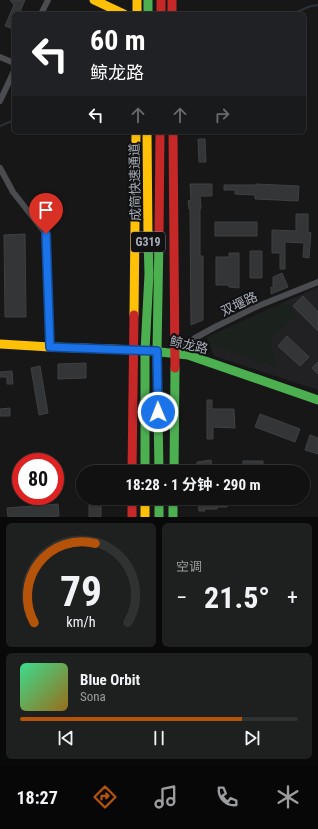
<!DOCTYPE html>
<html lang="zh">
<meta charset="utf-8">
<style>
:root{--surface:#111;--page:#1e1f1f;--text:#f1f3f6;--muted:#9c9d9f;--line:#303131;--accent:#b45309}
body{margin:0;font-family:"Roboto Condensed","Noto Sans SC",sans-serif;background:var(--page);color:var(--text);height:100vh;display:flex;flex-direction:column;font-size:15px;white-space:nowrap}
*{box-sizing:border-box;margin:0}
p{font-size:13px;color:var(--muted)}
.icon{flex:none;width:22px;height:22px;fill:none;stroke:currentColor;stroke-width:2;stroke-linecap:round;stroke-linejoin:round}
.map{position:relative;height:517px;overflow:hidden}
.side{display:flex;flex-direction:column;gap:6px;padding:6px;background:#090909;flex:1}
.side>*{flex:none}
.guide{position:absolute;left:12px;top:12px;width:294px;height:122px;border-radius:6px;box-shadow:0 1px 3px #0004,0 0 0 1px var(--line);background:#202124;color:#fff;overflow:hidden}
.speed{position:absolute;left:12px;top:453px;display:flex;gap:8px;font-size:20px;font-weight:700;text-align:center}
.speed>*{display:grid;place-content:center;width:52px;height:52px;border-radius:50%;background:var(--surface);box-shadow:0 1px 3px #0004,0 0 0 1px var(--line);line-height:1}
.speed .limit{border:6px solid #d22;background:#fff;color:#111}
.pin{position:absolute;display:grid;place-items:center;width:34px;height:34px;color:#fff;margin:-41px -17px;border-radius:50% 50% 50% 0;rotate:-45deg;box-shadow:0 0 4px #0007}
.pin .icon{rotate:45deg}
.me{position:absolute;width:44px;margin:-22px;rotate:359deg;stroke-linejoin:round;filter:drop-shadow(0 0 3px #0008)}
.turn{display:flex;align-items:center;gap:14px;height:84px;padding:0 12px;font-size:18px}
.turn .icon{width:52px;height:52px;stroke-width:2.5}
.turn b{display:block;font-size:28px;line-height:34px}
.lanes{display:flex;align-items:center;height:38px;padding:0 12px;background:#0003;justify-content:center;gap:20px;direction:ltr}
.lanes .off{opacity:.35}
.big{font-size:30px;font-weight:700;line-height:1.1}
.side .card{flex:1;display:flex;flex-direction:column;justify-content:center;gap:6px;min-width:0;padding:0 14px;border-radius:6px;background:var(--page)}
.side .dial{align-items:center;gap:0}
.dial svg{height:104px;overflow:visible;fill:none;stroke:var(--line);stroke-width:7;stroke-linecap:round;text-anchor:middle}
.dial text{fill:var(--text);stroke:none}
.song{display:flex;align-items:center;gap:12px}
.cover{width:48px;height:48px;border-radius:6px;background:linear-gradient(135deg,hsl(150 70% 55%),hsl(40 70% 35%))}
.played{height:4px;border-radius:2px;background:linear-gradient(90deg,var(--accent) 80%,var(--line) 80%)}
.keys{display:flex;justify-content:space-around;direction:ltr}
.heat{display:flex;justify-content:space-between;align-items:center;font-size:22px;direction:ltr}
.side .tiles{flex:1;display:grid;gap:6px;grid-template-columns:1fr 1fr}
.card:last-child{grid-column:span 2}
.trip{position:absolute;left:76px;top:465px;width:234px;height:40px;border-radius:20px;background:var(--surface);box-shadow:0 1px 3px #0004,0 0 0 1px var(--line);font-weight:700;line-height:40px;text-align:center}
.tabs{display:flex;height:64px;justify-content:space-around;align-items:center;background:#070707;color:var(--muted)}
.tabs .icon{width:28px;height:28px}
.tabs .selected{color:var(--accent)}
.tabs b{font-size:18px;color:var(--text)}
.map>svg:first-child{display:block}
</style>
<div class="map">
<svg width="318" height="517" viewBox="0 0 318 517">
<rect width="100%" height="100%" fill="#171717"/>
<path fill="#212124" d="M318 287V390L214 356 207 337Z"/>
<path fill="#1b211c" d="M286 303 297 315 270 339 276 367 208 343 210 337Z"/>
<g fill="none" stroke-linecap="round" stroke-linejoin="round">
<path stroke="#2a3239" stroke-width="2" d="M292 14 311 6 318 5
M0 126 14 120"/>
</g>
<path fill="#343537" stroke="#3f4043" d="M10 0H25L19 14H14V26L13 29 5 26 14 5Z
M198 139H205L206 162H199Z
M190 184H212V196H200L201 208 200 209V256H203V320L191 325 190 209H189L188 201 191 200Z
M256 184 299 186 298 201 255 199V195L235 194V190H224V185H256Z
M296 214H308V232L311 233 309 258 303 257 304 243 285 242V269H280V253H272V230L296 231Z
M215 222H257V236H215Z
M25 234 26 317H5L4 235Z
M250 251H262V278H250Z
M229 253H239V288L229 287V285H216V257H229Z
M282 273 288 287 271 294V287L273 288V277Z
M303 296 318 312V331L293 306Z
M287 336 309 357 300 366 278 346Z
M318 362V374L312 368Z
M86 363V378L58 379V364Z
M40 366 48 413 39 415 31 368Z
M12 371 13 384H7V377H0V372Z
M207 400H212V409H234L235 428 213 427V439H207Z
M10 408V416H0V409Z
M260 414 300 429 295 442 255 427Z
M310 435 318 438V454L305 450Z
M211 460 212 466 197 467V462Z
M243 461H263V472H243Z
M89 498H101V517H89Z
M198 498H227V507H217V509H204L205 511H199Z
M58 504 59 516 44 517H8L7 508Z"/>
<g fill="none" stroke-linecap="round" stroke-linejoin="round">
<path stroke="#4b4c50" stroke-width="6" d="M41 14 48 0
M0 57 14 63
M0 101 14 71
M0 168 13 192 46 234 50 347
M175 354 195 338 215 327 258 306 318 282"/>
<path stroke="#4caf50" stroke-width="9" d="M148 0V14
M151 351 188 355 318 400
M145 472V351L149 274 148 238
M159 472 157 351 159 237
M174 472 175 368
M159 498V517
M173 498V517"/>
<path stroke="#ffc107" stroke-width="9" d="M94 0 124 14
M137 0V14
M147 132 148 238
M134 315 136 132
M0 344 50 347 138 350
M145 498V517"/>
<path stroke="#c62828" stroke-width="9" d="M161 0V14
M172 0V14
M173 132 175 368
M159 237 160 132
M132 472 134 315
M132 498V517"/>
</g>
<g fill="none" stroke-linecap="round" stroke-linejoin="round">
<g stroke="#114b97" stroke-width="10">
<path id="route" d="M46 234 50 347 157 351 158 412"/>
</g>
<use href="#route" stroke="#1a73e8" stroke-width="7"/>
</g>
<g text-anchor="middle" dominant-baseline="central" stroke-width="4" stroke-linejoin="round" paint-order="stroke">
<rect fill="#111113" stroke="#7b7e86" stroke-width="1" x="131" y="232" width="34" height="20" rx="3"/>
<g font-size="12" font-weight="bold" fill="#a8adb8">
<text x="148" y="242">G319</text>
</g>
<g font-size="13" fill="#a8adb8" stroke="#111113">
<text transform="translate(135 182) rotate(-91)">成简快速通道</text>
<text transform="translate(239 304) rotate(-25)">双堰路</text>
<text transform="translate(189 345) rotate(13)">鲸龙路</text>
</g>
</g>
</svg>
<div class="speed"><div class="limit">80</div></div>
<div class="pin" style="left:46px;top:234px;background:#d93025"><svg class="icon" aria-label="arrive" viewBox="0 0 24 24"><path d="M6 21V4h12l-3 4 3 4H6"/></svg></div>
<svg class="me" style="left:158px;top:412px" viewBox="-20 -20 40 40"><circle r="17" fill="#1a73e8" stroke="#fff" stroke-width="3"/><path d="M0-11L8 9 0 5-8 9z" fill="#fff"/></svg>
<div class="trip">18:28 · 1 分钟 · 290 m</div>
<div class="guide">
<div class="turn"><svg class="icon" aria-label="left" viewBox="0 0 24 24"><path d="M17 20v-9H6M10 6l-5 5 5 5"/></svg><div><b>60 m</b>鲸龙路</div></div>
<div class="lanes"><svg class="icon" aria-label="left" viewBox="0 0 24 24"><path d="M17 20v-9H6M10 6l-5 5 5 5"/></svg><svg class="icon off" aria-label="ahead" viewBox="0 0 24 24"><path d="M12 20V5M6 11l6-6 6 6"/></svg><svg class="icon off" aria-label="ahead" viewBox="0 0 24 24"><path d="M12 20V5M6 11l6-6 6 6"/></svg><svg class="icon off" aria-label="right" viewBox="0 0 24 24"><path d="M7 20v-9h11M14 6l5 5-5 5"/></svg></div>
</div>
</div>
<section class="side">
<div class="tiles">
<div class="card dial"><svg viewBox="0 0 100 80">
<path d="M14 69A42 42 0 1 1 86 69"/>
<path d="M14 69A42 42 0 0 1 61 8" stroke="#b45309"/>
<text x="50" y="56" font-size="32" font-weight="700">79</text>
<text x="50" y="72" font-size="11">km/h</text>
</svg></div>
<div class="card"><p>空调</p>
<div class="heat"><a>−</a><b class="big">21.5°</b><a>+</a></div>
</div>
<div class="card">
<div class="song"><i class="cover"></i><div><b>Blue Orbit</b><p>Sona</p></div></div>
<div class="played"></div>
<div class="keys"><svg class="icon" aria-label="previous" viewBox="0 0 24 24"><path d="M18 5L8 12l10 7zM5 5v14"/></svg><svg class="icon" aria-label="pause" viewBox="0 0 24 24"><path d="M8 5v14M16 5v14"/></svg><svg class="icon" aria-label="next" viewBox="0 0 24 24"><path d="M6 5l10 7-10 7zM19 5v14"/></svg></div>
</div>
</div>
</section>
<nav class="tabs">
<b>18:27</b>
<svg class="icon selected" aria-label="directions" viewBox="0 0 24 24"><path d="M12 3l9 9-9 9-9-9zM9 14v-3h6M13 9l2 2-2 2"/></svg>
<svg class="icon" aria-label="music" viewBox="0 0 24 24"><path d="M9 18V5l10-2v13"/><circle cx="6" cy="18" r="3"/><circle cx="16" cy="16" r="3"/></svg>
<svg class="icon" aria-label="phone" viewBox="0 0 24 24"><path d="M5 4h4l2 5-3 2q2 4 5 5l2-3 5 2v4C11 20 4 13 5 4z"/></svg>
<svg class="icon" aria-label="climate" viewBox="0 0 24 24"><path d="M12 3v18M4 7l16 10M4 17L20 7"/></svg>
</nav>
